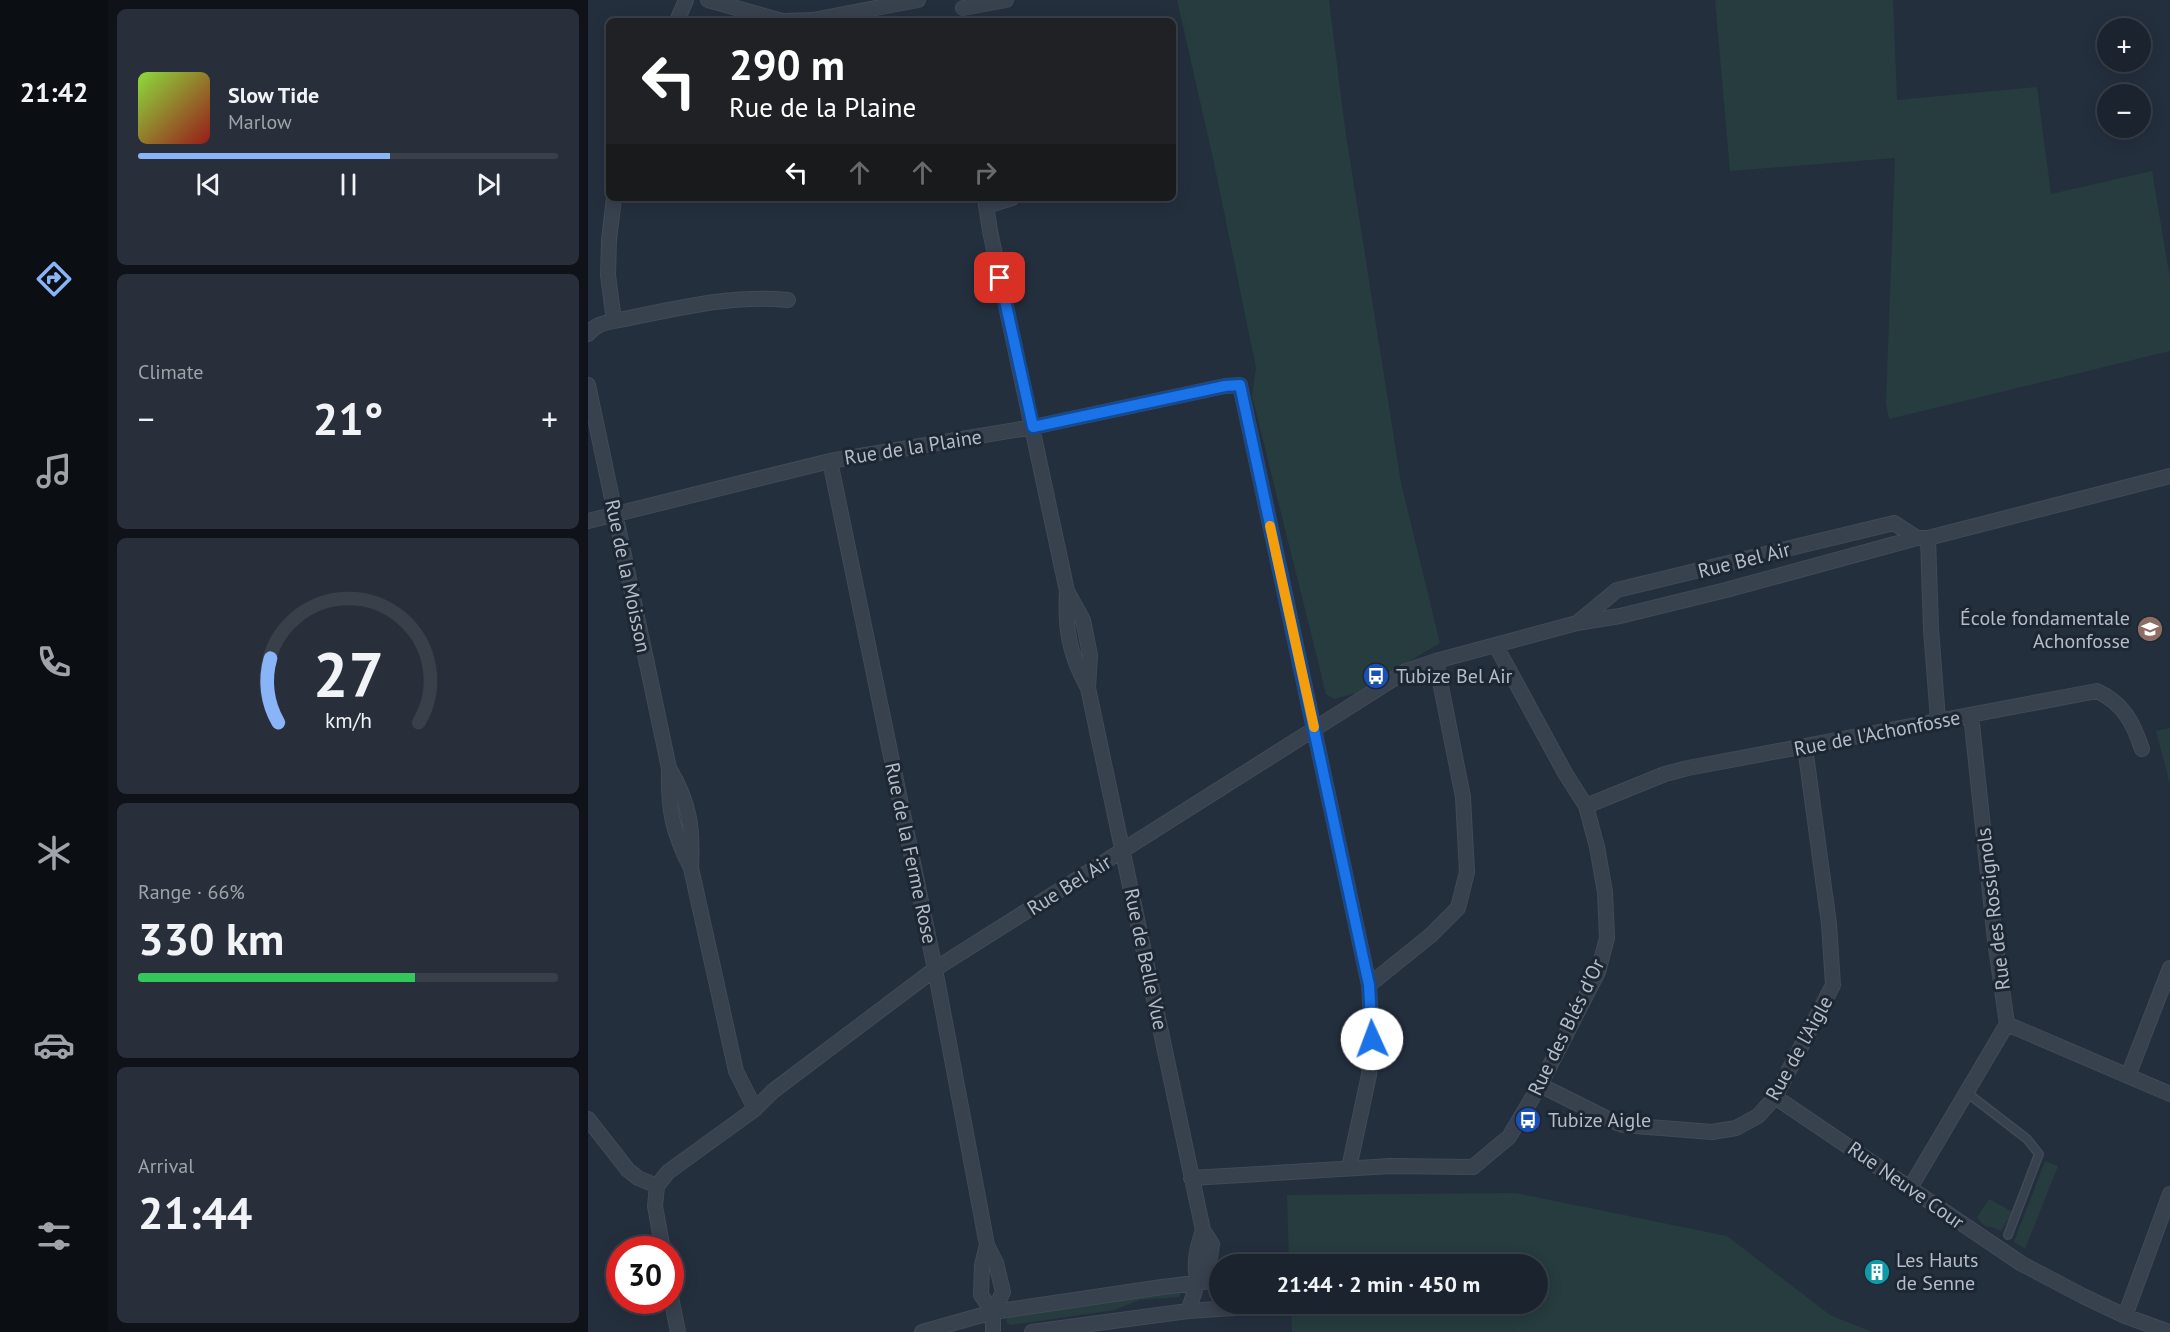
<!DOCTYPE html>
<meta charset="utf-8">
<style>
:root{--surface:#1b232e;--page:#282f3a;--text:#f1f3f6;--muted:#a0a4aa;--line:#39404a;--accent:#8ab4f8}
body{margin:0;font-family:"PT Sans",sans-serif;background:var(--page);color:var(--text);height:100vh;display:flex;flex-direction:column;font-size:22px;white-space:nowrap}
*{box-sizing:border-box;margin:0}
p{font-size:20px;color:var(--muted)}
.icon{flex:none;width:33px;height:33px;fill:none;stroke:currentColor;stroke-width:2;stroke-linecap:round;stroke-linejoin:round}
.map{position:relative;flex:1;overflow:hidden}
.side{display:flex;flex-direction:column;gap:9px;padding:9px;background:#0f1319;width:480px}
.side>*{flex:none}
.guide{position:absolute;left:18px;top:18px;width:570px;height:183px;border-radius:9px;box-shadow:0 3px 15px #0003,0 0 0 2px var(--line);background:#202124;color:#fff;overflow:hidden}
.tools{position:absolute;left:1509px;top:18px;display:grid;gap:12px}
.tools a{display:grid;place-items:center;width:54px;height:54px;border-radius:50%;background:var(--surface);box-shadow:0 3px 15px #0003,0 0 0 2px var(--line);font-size:30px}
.speed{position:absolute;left:18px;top:1236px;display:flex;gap:12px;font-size:30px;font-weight:700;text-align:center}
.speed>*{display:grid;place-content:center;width:78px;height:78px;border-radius:50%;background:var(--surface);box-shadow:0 3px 15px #0003,0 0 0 2px var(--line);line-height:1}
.speed .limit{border:9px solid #d22;background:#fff;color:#111}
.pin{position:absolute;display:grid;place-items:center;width:51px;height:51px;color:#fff;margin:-26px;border-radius:12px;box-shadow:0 3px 9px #0006}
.me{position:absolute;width:66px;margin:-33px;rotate:358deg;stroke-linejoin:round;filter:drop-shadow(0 0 4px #0008)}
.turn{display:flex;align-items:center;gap:21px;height:126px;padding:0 24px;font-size:27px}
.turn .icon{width:78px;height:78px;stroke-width:2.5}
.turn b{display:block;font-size:42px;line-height:51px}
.lanes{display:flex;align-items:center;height:57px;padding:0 24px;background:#0003;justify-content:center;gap:30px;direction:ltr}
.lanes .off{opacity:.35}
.big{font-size:45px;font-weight:800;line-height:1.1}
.side .tile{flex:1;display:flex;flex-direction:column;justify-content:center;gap:9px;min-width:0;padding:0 21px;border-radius:9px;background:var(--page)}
.side .dial{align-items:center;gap:0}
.dial svg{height:156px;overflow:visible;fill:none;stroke:var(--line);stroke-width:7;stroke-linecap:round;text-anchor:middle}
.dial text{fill:var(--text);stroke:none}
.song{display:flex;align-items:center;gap:18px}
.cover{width:72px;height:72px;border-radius:9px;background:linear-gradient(135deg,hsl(90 70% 55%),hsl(0 70% 35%))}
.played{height:6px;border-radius:3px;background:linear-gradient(90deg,var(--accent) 60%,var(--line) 60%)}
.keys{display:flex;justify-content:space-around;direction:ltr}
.heat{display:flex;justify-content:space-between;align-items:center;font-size:33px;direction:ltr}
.charge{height:9px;border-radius:4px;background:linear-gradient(90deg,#34c759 66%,var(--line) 0)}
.trip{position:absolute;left:621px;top:1254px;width:339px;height:60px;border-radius:30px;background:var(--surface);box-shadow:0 3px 15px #0003,0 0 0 2px var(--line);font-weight:800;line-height:60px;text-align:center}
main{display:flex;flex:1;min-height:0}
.tabs{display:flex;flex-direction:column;width:108px;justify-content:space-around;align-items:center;background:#0b0e12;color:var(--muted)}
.tabs .icon{width:42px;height:42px}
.tabs .on{color:var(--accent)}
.tabs b{font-size:27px;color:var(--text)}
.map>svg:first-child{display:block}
</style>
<main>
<nav class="tabs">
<b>21:42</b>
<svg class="icon on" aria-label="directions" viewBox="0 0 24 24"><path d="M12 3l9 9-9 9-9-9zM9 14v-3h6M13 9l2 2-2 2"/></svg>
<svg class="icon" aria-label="music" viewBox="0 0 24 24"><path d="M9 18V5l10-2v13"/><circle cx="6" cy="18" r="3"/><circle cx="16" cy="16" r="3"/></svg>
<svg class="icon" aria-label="phone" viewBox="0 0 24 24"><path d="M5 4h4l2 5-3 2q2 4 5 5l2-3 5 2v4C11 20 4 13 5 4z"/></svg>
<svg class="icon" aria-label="climate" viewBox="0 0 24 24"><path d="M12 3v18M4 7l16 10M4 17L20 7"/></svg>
<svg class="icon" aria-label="car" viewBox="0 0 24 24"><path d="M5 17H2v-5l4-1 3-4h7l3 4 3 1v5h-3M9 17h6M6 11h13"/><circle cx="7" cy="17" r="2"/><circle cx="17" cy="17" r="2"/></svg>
<svg class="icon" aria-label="filters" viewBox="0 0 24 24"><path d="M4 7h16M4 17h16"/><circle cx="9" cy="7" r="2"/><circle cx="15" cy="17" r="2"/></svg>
</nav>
<section class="side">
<div class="tile">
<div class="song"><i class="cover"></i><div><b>Slow Tide</b><p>Marlow</p></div></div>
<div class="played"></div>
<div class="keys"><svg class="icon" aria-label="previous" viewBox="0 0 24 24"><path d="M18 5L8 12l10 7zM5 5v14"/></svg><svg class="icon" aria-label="pause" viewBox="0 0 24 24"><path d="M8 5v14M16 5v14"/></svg><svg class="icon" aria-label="next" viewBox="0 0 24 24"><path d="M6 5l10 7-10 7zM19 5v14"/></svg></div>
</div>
<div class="tile"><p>Climate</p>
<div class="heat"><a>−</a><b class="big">21°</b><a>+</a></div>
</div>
<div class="tile dial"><svg viewBox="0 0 100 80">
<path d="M14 69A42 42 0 1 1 86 69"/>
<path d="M14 69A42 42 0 0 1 10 36" stroke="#8ab4f8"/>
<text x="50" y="56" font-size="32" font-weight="700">27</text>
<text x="50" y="72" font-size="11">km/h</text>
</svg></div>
<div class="tile"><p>Range · 66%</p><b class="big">330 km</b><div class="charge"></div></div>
<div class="tile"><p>Arrival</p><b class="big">21:44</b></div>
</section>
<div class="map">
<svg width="1582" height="1332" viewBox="0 0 1582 1332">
<rect width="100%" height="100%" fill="#242f3e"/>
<path fill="#263c3f" d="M589 0H741L757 128 813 483 852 643 768 693 746 699 738 694 664 396 668 368 625 158Z
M1127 0H1305L1309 100 1449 87 1463 194 1564 171 1582 279V351L1301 419 1298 403 1307 158 1142 171Z
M1582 728V784L1568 731Z
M1457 1161 1470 1166 1437 1249 1426 1242Z
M928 1193 1139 1236 1242 1315 1284 1332H704L703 1304H950V1264H701L699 1195Z
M1401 1199 1425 1212 1413 1231C1401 1224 1399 1232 1389 1217Z
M594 1291 591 1297 551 1300 527 1310 422 1325 418 1322 421 1314Z"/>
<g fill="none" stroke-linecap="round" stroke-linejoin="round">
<g stroke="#414a57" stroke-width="10">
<path id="service" d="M1378 1092 1439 1139 1451 1154 1420 1235"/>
</g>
<g stroke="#414a57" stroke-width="16">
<path id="minor" d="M120 0 194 21
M375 8 418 0
M89 21 98 0
M198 21 225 20 330 0
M397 198 402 231 479 591
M398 206 424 198
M26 321C84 310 141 294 200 300
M0 334C7 325 15 323 26 321L20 275 21 240 26 198
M0 385 81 768
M242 461 347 969 399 1245
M0 521 242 461 445 427 637 386 652 385 781 985 784 1039 781 1075 761 1168
M1340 538 1343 629 1350 720
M989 623 1029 590 1306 523 1329 538
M500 688C481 654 477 629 479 591L495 620 502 655 500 688 615 1230 624 1244 620 1270 610 1282 600 1311
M998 806 1077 774 1100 768 1509 691C1535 703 1545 722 1554 749
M103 868C105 828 102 803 81 768 80 809 84 831 103 868L148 1071 167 1109
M781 985 843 935 870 908 879 872 875 797 848 661
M1419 1024 1582 1094
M1540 1076 1582 968
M952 1085 1024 1121 1035 1125 1124 1132 1148 1128 1170 1116 1187 1097 1245 985 1241 924 1217 747
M1187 1097 1434 1264 1495 1296 1537 1316 1581 1332
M0 1119 40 1170 50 1178 69 1186
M603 1178 803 1166 885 1167 921 1137 952 1085 1010 972 1019 938 1017 892 1009 847 998 806 977 773 908 646
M1322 1188 1419 1024 1407 940 1383 715
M75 1250 67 1206 69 1186 80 1172 167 1109 185 1091 347 969 818 671 848 661 989 623 1032 616 1138 590 1329 538H1340L1582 476
M610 1282C605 1264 609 1248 615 1230
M82 1292 90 1332
M405 1312 393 1295 394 1265 399 1245 408 1263 415 1292 405 1312V1332
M1537 1316 1582 1194
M334 1332 405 1312 574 1287 632 1280
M444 1332 600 1311 675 1306"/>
</g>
<use href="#service" stroke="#38414e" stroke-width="7"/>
<use href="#minor" stroke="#38414e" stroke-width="14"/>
</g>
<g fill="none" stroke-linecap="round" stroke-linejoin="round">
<g stroke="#114b97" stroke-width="15">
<path id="route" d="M412 278 445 427 637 386 652 385 774 953 781 985 784 1039"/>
</g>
<use href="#route" stroke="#1a73e8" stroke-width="10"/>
<path stroke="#f59e0b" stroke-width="10" d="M682 526 726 727"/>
</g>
<defs>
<g id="school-disc" transform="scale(1.35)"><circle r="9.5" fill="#8d6e63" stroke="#1d2633"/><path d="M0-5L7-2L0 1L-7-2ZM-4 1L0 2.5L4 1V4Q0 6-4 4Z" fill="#fff"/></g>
<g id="bus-disc" transform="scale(1.35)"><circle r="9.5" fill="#1a4fb4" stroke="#1d2633"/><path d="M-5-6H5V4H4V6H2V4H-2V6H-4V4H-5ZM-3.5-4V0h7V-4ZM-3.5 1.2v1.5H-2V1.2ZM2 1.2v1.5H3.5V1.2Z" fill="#fff"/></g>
<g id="building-disc" transform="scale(1.35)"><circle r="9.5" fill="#0f9aa8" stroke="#1d2633"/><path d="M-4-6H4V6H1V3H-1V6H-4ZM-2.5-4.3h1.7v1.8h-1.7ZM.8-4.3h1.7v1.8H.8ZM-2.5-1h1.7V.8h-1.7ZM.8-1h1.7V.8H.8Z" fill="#fff"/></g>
</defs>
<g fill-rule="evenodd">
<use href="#school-disc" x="1562" y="629"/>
<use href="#bus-disc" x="788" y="676"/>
<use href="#bus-disc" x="940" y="1120"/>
<use href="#building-disc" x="1289" y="1272"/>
</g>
<g text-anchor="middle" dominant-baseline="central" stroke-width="6" stroke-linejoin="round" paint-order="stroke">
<g font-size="20" fill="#b4bcc9" stroke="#1d2633">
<text transform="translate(325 447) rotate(-9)">Rue de la Plaine</text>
<text transform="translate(1156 560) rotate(-14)">Rue Bel Air</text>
<text transform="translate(40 576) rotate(78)">Rue de la Moisson</text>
<text transform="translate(1289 733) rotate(-11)">Rue de l'Achonfosse</text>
<text transform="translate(323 853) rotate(78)">Rue de la Ferme Rose</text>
<text transform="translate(481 885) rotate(-32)">Rue Bel Air</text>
<text transform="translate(1405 909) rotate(-97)">Rue des Rossignols</text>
<text transform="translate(558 959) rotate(78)">Rue de Belle Vue</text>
<text transform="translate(978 1027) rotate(-64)">Rue des Blés d'Or</text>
<text transform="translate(1211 1048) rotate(-61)">Rue de l'Aigle</text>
<text transform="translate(1318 1185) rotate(35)">Rue Neuve Cour</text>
</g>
<g font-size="20" fill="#b4bcc9" stroke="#1d2633" text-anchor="start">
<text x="1542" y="618" text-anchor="end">École fondamentale<tspan x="1542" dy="23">Achonfosse</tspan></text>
<text x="808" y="676">Tubize Bel Air</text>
<text x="960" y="1120">Tubize Aigle</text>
<text x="1308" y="1260">Les Hauts<tspan x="1308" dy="23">de Senne</tspan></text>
</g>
</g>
</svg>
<div class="tools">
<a>+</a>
<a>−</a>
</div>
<div class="speed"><div class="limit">30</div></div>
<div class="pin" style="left:412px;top:278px;background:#d93025"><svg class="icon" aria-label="arrive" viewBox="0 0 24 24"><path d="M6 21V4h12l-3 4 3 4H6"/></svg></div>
<svg class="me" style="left:784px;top:1039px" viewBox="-20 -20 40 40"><circle r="19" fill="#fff"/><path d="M0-13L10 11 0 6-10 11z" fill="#1a73e8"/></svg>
<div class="trip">21:44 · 2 min · 450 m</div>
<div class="guide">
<div class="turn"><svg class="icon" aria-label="left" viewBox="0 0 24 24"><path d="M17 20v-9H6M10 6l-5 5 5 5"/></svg><div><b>290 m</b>Rue de la Plaine</div></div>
<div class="lanes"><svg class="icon" aria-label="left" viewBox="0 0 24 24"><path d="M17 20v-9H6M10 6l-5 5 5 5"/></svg><svg class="icon off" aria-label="ahead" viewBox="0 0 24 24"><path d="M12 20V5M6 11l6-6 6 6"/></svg><svg class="icon off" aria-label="ahead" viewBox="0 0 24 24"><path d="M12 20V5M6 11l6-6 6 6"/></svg><svg class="icon off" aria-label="right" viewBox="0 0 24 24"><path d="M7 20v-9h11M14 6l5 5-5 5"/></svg></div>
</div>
</div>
</main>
